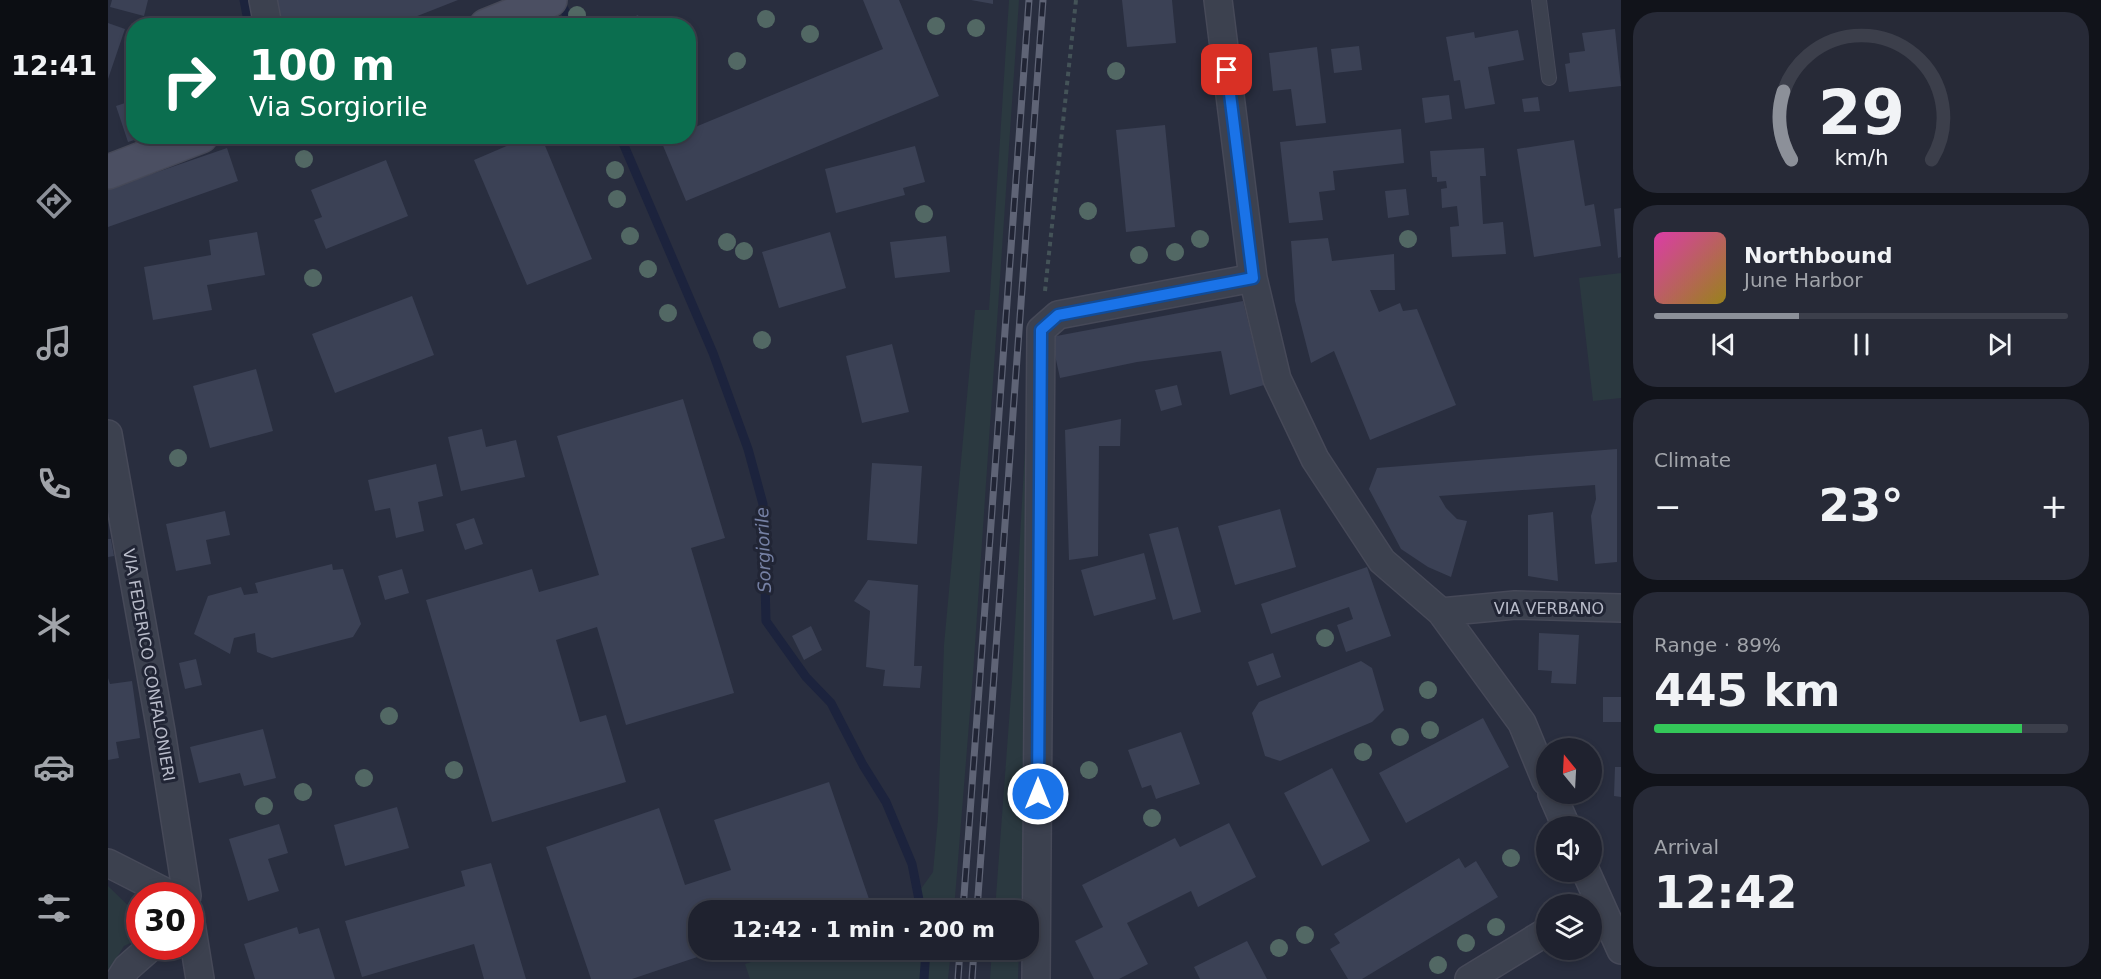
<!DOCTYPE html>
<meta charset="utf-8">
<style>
:root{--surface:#1f222f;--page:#272a37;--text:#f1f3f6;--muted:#a1a4aa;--line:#3c3f4b;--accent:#8c9099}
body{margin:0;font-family:"DejaVu Sans",sans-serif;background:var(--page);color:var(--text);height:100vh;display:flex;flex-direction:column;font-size:22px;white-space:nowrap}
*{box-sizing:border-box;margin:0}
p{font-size:20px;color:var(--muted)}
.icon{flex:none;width:33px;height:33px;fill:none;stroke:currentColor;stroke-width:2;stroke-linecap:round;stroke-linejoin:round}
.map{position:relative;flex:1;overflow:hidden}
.side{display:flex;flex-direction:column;gap:12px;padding:12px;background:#11131a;width:480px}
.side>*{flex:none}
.hud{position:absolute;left:18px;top:18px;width:570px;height:126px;border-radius:24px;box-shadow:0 3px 9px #0003,0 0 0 2px var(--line);background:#0b6e4f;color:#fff;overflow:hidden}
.needle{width:39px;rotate:342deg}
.buttons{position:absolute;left:1428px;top:738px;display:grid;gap:12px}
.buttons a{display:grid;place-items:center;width:66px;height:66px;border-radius:50%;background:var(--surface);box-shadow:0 3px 9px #0003,0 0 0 2px var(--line);font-size:30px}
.speed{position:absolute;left:18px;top:882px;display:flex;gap:12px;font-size:30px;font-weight:700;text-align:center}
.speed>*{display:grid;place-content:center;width:78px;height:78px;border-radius:50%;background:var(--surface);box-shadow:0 3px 9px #0003,0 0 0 2px var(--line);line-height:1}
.speed .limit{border:9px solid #d22;background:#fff;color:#111}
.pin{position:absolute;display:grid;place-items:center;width:51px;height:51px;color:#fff;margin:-26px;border-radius:12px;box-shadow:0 3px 9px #0006}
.me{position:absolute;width:66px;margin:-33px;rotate:0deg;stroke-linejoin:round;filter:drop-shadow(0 0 4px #0008)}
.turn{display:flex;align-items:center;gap:21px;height:126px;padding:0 24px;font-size:27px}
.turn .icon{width:78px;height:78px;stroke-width:2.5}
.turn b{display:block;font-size:42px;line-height:51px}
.big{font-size:45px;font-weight:800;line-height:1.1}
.side .card{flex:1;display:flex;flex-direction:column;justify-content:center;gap:9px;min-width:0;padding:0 21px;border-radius:24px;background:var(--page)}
.side .dial{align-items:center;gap:0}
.dial svg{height:156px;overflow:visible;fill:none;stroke:var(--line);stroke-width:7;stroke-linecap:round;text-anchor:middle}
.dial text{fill:var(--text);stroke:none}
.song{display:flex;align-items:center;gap:18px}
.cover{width:72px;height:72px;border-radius:9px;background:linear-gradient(135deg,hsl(320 70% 55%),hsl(50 70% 35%))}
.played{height:6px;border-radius:3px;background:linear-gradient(90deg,var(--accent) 35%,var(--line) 35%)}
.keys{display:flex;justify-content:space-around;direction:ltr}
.heat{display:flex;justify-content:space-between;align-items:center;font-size:33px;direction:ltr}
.charge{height:9px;border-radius:4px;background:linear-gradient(90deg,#34c759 89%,var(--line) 0)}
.trip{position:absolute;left:580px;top:900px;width:351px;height:60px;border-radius:24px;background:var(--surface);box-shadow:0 3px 9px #0003,0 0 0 2px var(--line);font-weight:800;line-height:60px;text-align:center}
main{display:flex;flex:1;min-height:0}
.tab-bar{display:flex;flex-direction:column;width:108px;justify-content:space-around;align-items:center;background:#0c0e13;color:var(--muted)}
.tab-bar .icon{width:42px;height:42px}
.tab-bar .selected{color:var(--accent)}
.tab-bar b{font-size:27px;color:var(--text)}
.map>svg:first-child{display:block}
</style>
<main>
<nav class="tab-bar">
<b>12:41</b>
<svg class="icon selected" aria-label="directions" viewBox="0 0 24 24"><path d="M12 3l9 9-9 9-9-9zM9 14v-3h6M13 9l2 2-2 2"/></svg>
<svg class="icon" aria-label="music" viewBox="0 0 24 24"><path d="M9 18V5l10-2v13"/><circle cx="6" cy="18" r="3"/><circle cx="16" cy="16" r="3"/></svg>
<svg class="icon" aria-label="phone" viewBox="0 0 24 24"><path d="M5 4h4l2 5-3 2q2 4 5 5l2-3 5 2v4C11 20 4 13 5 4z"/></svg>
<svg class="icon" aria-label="climate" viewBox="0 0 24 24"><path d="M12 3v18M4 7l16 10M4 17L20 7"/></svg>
<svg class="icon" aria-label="car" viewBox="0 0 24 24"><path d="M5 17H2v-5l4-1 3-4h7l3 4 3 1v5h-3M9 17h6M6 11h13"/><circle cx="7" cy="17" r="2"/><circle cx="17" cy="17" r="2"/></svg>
<svg class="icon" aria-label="filters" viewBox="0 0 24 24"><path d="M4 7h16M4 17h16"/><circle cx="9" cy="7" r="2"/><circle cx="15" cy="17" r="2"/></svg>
</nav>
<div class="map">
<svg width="1513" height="979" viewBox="0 0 1513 979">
<rect width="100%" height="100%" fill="#292e3f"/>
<path fill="#2b3940" d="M901 0H911L865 674 846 910H791L800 907 825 872 830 818 836 645 867 310H881Z
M1513 273V398L1485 401 1471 278Z
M921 377 920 741 913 910H887L904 681Z
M0 886 32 917 31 939 16 946 0 972Z
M681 950H843L840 979H642L637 964Z
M884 950H911L910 979H882Z"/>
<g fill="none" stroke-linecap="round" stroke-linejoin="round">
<path stroke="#1c233d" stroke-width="9" d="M136 0 141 26
M456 9 464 26
M512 136 605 353 640 449 655 504 658 621 698 677 723 703 755 765 778 802 804 864 813 910
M816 979 818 950"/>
</g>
<path fill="#3b4155" d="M4 0H40L36 16 2 7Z
M163 0H350L284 26H169Z
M755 0H791L831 96 578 201 551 136H580V130L775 49Z
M863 0H885V4Z
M1014 0H1064L1068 43 1019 47Z
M530 15 534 26H507Z
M0 23 17 29 0 79Z
M1507 29 1513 86 1461 92 1457 64 1462 63 1461 53 1477 51 1474 33Z
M1410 30 1416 60 1380 67 1387 104 1357 109 1352 80 1346 81 1338 37 1366 32 1367 38Z
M1251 46 1254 70 1226 73 1223 49Z
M1209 47 1218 123 1188 126 1183 89 1165 91 1161 53Z
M26 75V94H25L19 77Z
M1341 95 1344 119 1317 123 1314 98Z
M1430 97 1432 111 1416 112 1414 99Z
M26 100V136L36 137 20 142 8 106Z
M1057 125 1067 227 1018 232 1008 130Z
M1293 129 1296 163 1225 171 1227 190 1211 192 1215 220 1181 223 1172 142Z
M422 136H433L484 259 419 285 366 160Z
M1466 140 1477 206 1486 204 1493 246 1426 257 1409 149Z
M807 146 817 182 795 188 797 195 728 213 717 169Z
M119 148 130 181 0 227V189Z
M1376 148 1378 176H1372L1375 224 1395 222 1398 254 1344 257 1342 227 1351 226 1349 206 1334 208 1333 189 1339 188 1338 181 1329 182V177H1324L1322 151Z
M278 160 300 216 218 249 206 220 214 217 203 190Z
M1298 189 1301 215 1280 218 1277 191Z
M1513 208V257L1510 258 1506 209Z
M149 232 157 275 99 285 104 310 45 320 36 267 103 255 101 240Z
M722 232 738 288 671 308 654 252Z
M838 236 842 272 787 278 782 242Z
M1220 238 1224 261 1286 254 1287 290H1262L1271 312 1292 303 1295 311 1309 309 1348 405 1262 440 1226 351 1203 363 1187 301 1183 241Z
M304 296 326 355 227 393 204 334Z
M1135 301 1156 385 1122 395 1113 351 1029 362 952 378 943 337Z
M784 344 801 412 754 423 738 356Z
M148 369 165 431 102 448 85 386Z
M1069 385 1074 405 1053 411 1047 390Z
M575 399 617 538 583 548 626 693 518 725 489 627 448 640 472 722 498 715 518 782 384 822 318 600 424 569 431 592 491 575 449 436Z
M1013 419 1012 446H991L990 556 961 560 957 430Z
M374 429 378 447 408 440 417 477 353 491 340 437Z
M1509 449V562L1487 564 1483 516 1488 499 1487 485 1331 496 1338 508 1349 519 1359 521 1343 577 1320 567 1293 549 1261 489 1269 468Z
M764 463 814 466 809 544 759 540Z
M328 464 335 496 310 502 316 531 288 538 282 508 267 511 260 480Z
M1172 509 1188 567 1127 585 1110 526Z
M117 511 122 535 98 540 103 564 68 571 58 524Z
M1445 512 1450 581 1420 576V515Z
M366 518 375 544 357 550 348 524Z
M1070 527 1093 612 1065 620 1041 534Z
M0 539H3L6 556 0 557Z
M1036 553 1048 599 986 616 973 570Z
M224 564 225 570 235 569 253 624 245 637 164 658 149 652 147 633 126 638 122 654 86 634 100 596 133 587 136 595 150 593 147 583Z
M1259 567 1283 636 1238 652 1229 625 1245 619 1241 607 1163 634 1153 604Z
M294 569 301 593 277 600 270 576Z
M760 580 810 585 806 666H814L812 688 775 686 777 670 758 667 762 611 746 601Z
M703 626 714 650 696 660 684 636Z
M1431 633 1471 635 1468 684 1443 683 1444 671 1430 670Z
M1165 653 1173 677 1149 686 1140 662Z
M88 659 94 685 77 689 71 663Z
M1253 661 1264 668 1276 710 1264 722 1172 761 1157 756 1144 713 1151 702Z
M0 678 2 684 24 681 32 738 8 742 11 758 0 760Z
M1495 697H1513V722H1495Z
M1375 718 1401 767 1298 823 1271 773Z
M155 729 168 778 136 786 132 773 91 783 82 747Z
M1073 732 1092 784 1048 799 1043 785 1034 788 1020 750Z
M1507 767H1513V797L1506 796Z
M1224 768 1262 841 1214 866 1176 793Z
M721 782 761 899 726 910H591V950H610L524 979H483L438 847 551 808 577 885 623 870 606 820Z
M289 807 301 848 237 866 226 825Z
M1121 823 1148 877 1090 907 1083 891 1019 923 1040 964 1011 979H986L967 941 995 927 974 885 1067 838 1072 847Z
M171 824 180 853 160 859 171 891 140 901 121 839Z
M1351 858 1357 868 1368 861 1390 897 1254 979H1240L1222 949 1232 943 1226 934Z
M383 863 418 979H376L366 944 254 977 237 921 357 886 353 871Z
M189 927 191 934 211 928 227 979H147L136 944Z
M1139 941 1159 979H1092L1086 967Z"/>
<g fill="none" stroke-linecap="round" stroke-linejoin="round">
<g stroke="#464958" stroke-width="16">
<path id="lane" d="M1431 0 1441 78"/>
</g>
<g stroke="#464958" stroke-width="30">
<path id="street" d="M155 0 160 26
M1110 0 1145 278 1169 379 1207 459 1274 561 1333 612 1414 723 1438 781
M0 434 53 731 79 896
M1333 612 1407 605 1513 608
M1444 794 1458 826
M0 863 65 896
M1478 872 1513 950
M82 917 92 979
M12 979 19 968 44 946
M928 979 933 330 950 315 1145 278
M1361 979 1438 932"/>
</g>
<g stroke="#464958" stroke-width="36">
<path id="secondary" d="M378 26 442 0
M0 172 93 136"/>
</g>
<path stroke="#445358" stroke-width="4" stroke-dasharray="4.5 4.5" stroke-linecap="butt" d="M937 291 968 0"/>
<use href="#lane" stroke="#3c414f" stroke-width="14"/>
<use href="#street" stroke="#3c414f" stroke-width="27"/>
<use href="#secondary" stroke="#4b4f62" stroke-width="33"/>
<g stroke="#5f6476" stroke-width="7">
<path id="rail" d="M855 910 921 0
M869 910 935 0
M850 979 852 950
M864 979 866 950"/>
</g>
<use href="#rail" stroke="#212535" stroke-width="4.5" stroke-dasharray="14" stroke-linecap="butt"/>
</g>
<g fill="#526864">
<circle cx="469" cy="15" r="9"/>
<circle cx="658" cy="19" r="9"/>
<circle cx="828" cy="26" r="9"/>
<circle cx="868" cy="28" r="9"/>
<circle cx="702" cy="34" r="9"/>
<circle cx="629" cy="61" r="9"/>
<circle cx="1008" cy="71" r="9"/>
<circle cx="196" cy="159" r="9"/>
<circle cx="507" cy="170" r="9"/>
<circle cx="509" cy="199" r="9"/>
<circle cx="980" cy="211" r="9"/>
<circle cx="816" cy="214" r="9"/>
<circle cx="522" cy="236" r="9"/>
<circle cx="1092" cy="239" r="9"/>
<circle cx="1300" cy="239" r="9"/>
<circle cx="619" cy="242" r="9"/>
<circle cx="636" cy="251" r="9"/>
<circle cx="1067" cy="252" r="9"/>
<circle cx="1031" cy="255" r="9"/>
<circle cx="540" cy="269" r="9"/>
<circle cx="205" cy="278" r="9"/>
<circle cx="560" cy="313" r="9"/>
<circle cx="654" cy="340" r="9"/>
<circle cx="70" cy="458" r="9"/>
<circle cx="1217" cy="638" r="9"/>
<circle cx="1320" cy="690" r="9"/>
<circle cx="281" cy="716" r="9"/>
<circle cx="1322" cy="730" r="9"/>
<circle cx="1292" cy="737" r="9"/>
<circle cx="1255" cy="752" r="9"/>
<circle cx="346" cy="770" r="9"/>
<circle cx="981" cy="770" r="9"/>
<circle cx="256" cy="778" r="9"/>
<circle cx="195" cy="792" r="9"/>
<circle cx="156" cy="806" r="9"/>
<circle cx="1044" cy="818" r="9"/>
<circle cx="1403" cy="858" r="9"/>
<circle cx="1388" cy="927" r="9"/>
<circle cx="1197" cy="935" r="9"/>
<circle cx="1358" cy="943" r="9"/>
<circle cx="1171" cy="948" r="9"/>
<circle cx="1330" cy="965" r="9"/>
</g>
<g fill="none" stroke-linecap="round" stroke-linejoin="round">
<g stroke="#114b97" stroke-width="15">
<path id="route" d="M930 794 933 330 950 315 1145 278 1119 70"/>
</g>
<use href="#route" stroke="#1a73e8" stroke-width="10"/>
</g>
<g text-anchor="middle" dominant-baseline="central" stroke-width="6" stroke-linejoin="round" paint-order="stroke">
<g font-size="16" fill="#b9bcca" stroke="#212535">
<text x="1441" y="608">VIA VERBANO</text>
<text transform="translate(41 665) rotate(80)">VIA FEDERICO CONFALONIERI</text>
</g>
<g font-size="18" font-style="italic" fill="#7681a5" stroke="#212535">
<text transform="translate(655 550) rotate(-92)">Sorgiorile</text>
</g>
</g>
</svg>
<div class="buttons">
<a><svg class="needle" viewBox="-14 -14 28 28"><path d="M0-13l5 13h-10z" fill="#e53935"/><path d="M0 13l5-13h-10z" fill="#a1a4aa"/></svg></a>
<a><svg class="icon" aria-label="sound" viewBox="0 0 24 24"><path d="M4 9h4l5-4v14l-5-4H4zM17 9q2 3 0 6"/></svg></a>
<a><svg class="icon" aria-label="layers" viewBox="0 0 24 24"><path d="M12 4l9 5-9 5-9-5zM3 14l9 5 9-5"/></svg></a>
</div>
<div class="speed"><div class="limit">30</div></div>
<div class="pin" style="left:1119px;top:70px;background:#d93025"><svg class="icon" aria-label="arrive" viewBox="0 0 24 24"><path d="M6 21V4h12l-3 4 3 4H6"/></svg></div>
<svg class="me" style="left:930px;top:794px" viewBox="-20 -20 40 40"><circle r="17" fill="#1a73e8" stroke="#fff" stroke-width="3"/><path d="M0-11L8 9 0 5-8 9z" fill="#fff"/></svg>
<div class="trip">12:42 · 1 min · 200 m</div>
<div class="hud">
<div class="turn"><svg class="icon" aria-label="right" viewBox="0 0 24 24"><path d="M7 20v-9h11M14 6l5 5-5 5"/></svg><div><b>100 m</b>Via Sorgiorile</div></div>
</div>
</div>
<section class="side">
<div class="card dial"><svg viewBox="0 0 100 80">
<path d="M14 69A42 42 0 1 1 86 69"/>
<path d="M14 69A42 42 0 0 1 10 34" stroke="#8c9099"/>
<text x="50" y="56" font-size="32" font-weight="700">29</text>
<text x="50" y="72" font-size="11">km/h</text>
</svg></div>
<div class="card">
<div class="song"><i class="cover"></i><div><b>Northbound</b><p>June Harbor</p></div></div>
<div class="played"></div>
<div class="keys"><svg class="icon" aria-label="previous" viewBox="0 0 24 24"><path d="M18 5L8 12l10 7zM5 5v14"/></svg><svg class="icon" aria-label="pause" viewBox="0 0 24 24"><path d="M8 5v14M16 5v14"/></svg><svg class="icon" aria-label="next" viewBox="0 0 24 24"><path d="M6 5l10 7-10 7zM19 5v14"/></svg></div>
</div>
<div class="card"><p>Climate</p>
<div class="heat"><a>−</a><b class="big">23°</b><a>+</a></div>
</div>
<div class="card"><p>Range · 89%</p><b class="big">445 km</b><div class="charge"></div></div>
<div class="card"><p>Arrival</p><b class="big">12:42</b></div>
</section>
</main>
